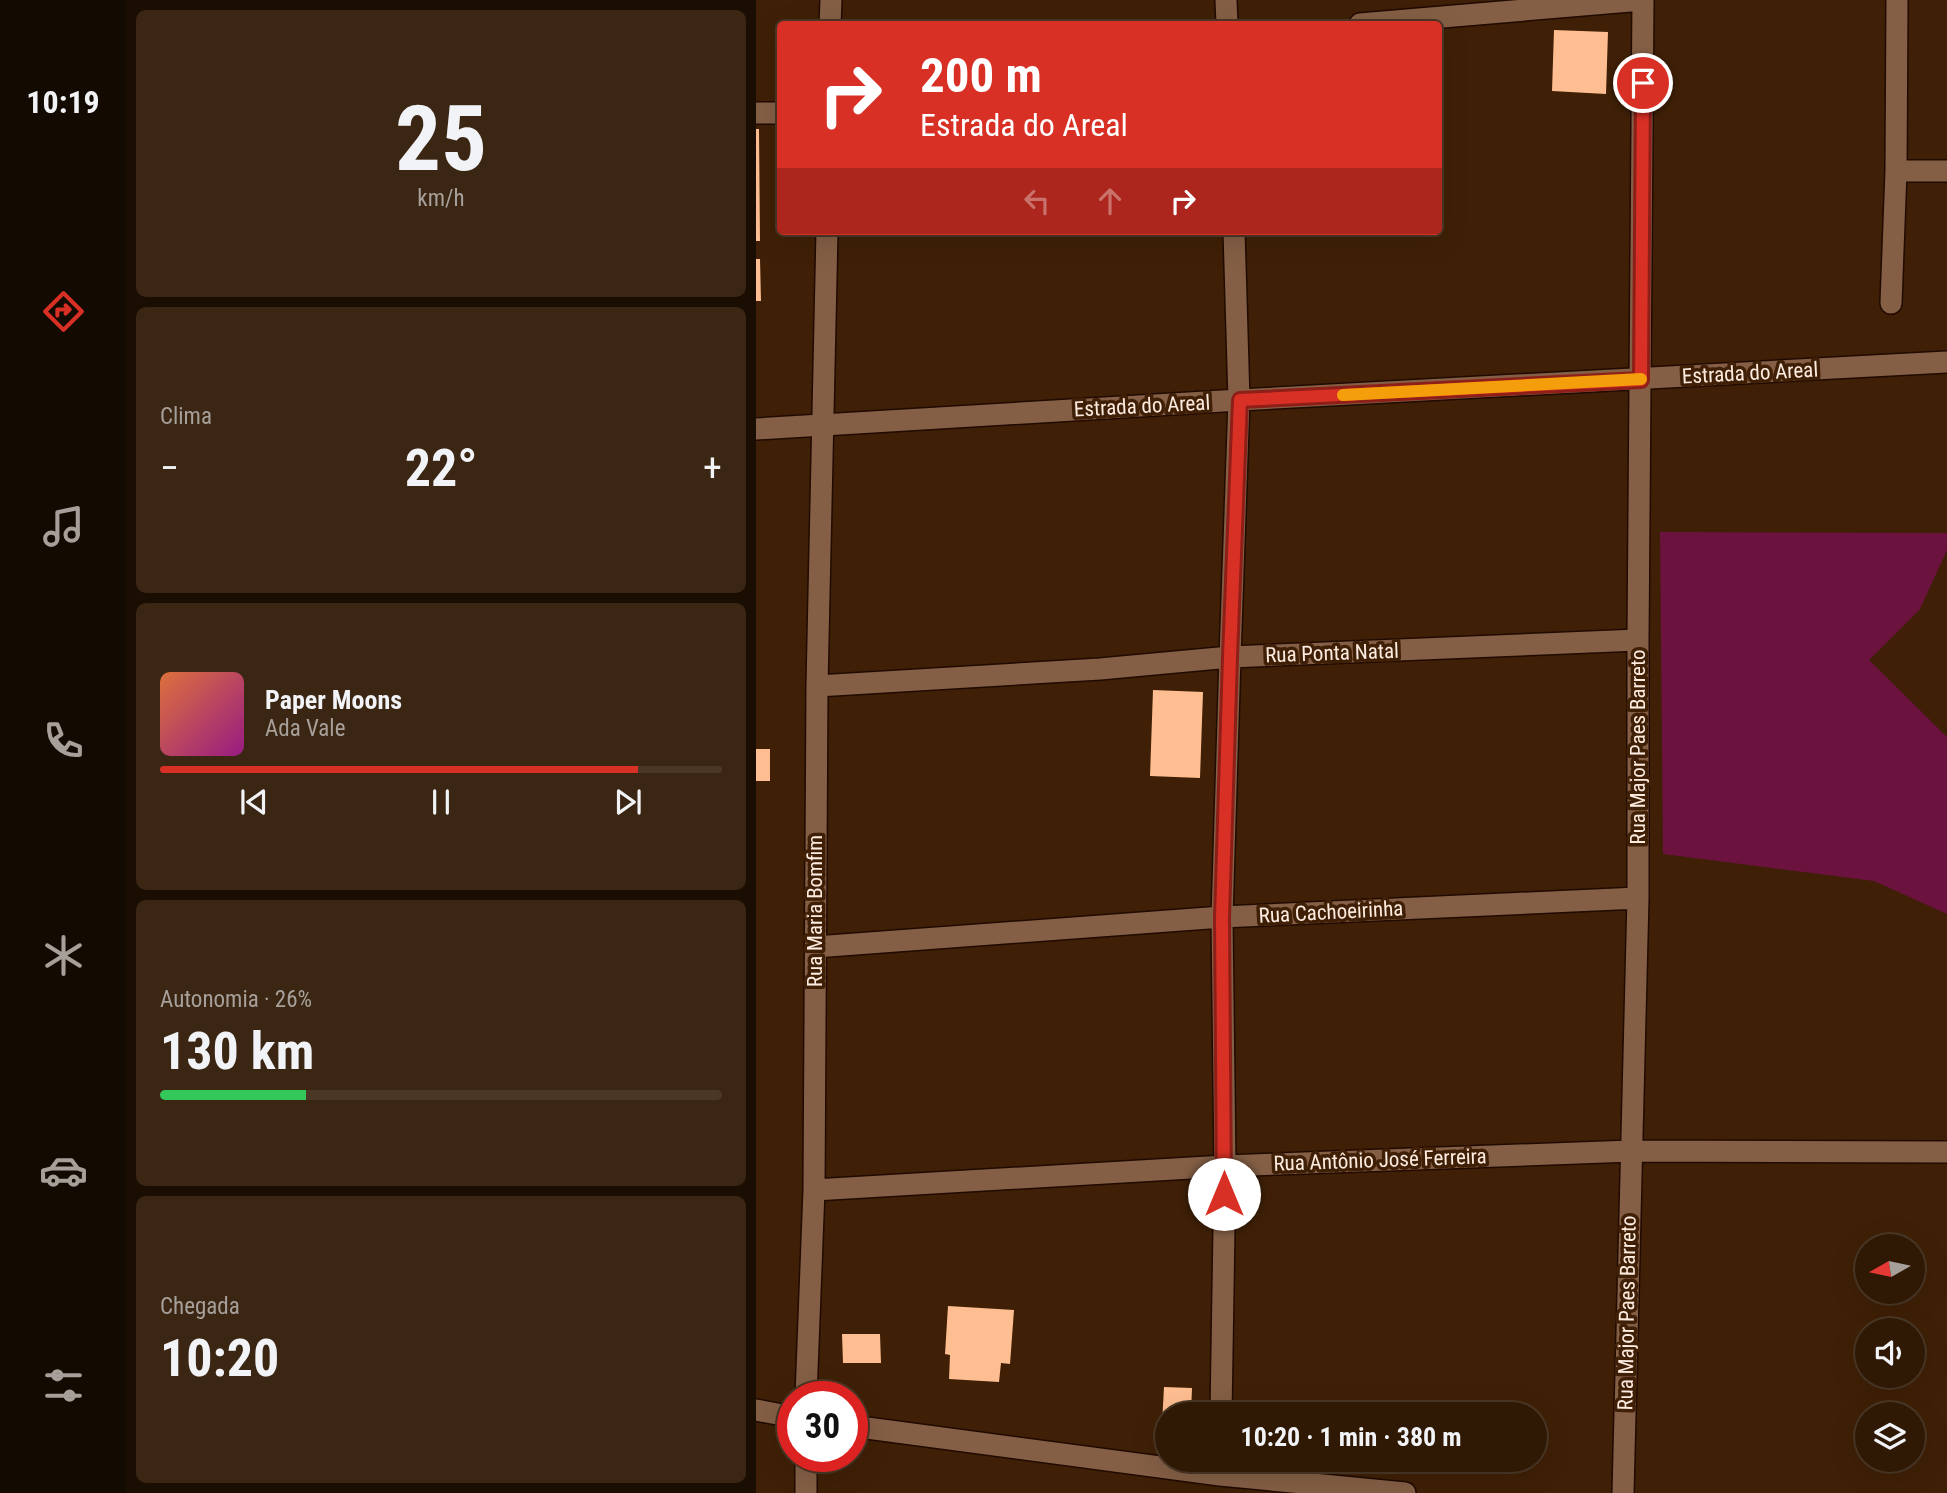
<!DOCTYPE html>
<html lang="pt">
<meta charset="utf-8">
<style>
:root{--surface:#2f1804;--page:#3b2513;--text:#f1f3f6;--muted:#a7a09a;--line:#4a3726;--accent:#d93025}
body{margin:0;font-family:"Roboto Condensed",sans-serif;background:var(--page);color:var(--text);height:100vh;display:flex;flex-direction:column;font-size:26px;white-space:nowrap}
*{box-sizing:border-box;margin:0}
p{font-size:23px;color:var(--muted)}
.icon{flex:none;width:38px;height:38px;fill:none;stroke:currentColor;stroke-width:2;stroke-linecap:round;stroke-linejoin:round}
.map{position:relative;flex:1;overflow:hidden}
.panel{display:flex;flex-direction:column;gap:10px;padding:10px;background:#1a0d02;width:630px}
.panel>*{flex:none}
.top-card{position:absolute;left:21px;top:21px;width:665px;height:214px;border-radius:7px;box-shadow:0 7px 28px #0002,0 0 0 2px var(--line);background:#d93025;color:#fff;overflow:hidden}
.needle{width:46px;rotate:261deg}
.buttons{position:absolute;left:1099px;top:1234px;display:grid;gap:14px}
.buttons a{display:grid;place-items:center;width:70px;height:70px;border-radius:50%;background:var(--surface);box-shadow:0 7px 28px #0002,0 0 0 2px var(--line);font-size:35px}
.speed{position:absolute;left:21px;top:1381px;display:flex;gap:14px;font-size:35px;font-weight:700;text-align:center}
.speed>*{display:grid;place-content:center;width:91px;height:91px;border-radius:50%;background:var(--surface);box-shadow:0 7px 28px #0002,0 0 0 2px var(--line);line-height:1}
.speed .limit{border:10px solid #d22;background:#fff;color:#111}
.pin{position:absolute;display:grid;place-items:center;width:60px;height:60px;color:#fff;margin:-30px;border:4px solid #fff;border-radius:50%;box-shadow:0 2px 7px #0007}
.me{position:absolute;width:77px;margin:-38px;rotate:0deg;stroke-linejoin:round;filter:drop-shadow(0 0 5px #0008)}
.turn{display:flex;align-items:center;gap:24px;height:147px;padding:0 28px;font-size:32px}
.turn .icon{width:91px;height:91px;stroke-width:2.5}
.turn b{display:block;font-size:49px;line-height:60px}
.lanes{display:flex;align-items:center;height:66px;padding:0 28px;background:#0003;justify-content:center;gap:35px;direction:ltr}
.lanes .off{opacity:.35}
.big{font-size:52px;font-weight:700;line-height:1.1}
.panel .widget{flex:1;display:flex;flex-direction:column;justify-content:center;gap:10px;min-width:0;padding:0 24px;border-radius:10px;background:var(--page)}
.panel .dial{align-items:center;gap:0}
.dial b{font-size:91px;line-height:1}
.song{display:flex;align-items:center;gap:21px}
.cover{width:84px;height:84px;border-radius:10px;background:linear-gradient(135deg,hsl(20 70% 55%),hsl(310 70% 35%))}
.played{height:7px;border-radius:4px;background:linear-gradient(90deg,var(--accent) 85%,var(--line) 85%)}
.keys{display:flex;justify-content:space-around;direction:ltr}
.heat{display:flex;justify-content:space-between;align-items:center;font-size:38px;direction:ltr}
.charge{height:10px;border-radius:5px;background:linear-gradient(90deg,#34c759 26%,var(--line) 0)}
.trip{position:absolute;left:399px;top:1402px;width:392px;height:70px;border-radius:35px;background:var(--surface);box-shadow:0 7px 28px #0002,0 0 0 2px var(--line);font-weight:700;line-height:70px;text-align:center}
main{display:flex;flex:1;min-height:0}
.menu{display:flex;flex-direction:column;width:126px;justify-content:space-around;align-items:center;background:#130a02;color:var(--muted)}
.menu .icon{width:49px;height:49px}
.menu .on{color:var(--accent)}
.menu b{font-size:32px;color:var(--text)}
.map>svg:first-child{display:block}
</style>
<main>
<nav class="menu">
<b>10:19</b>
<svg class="icon on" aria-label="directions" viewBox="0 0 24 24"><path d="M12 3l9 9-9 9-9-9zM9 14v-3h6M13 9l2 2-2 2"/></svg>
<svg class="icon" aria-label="music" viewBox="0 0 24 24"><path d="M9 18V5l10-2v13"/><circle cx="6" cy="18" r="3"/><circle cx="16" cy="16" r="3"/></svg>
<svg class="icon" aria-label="phone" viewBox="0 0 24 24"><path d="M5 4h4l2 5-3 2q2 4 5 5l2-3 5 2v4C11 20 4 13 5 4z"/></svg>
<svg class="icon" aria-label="climate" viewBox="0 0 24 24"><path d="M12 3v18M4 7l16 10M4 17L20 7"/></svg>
<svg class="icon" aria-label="car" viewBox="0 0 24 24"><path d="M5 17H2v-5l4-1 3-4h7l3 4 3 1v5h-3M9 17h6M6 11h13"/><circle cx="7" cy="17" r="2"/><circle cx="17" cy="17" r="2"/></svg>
<svg class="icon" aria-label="filters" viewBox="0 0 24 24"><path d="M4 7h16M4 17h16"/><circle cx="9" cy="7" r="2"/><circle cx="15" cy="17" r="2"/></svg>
</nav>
<section class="panel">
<div class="widget dial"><b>25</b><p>km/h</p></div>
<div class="widget"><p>Clima</p>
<div class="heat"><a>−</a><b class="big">22°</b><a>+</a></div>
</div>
<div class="widget">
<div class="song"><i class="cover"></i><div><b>Paper Moons</b><p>Ada Vale</p></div></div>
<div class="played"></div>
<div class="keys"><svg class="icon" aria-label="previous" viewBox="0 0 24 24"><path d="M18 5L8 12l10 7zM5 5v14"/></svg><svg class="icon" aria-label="pause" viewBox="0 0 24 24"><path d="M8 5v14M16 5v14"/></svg><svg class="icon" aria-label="next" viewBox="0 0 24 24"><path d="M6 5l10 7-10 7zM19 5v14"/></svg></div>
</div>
<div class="widget"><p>Autonomia · 26%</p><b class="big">130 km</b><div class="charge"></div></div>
<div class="widget"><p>Chegada</p><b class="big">10:20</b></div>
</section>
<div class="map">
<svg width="1191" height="1493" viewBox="0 0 1191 1493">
<rect width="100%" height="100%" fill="#3f2006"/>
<path fill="#6b123f" d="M904 532 1191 533V550L1164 609 1113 660 1191 737V914L1118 881 907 854Z"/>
<path fill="#febe91" d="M798 30 852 32 850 94 796 91Z
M0 129H3L4 241H0Z
M0 259H4L5 301H0Z
M397 690 447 692 444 778 394 776Z
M0 749H14V781H0Z
M192 1306 258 1310 254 1364 245 1363 243 1382 193 1379 194 1355 189 1354Z
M86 1334H124L125 1363H87Z
M408 1387 436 1388 435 1414H411V1424H406Z"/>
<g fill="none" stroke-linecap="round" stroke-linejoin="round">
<g stroke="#210a00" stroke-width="24">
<path id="minor" d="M470 0 471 24
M74 24 75 0
M604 24 886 0
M0 113H24
M1140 171H1191
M1135 303 1140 171 1141 0
M0 429 483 400 1191 362
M61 686 344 669 474 657 882 640
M59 947 466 917 882 898
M58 1190 469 1166 875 1151 1191 1152
M50 1396 58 1190 61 686 71 231
M0 1410 37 1417
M465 1414 469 1166 466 917 474 657 483 400 478 231
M96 1426 464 1475 649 1493
M50 1456V1493
M867 1493 882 898V640L887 0"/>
</g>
<use href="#minor" stroke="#845f45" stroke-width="21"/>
</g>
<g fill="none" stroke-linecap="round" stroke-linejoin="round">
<g stroke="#8d1f18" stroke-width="18">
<path id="route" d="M468 1194 466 918 474 657 484 400 885 380 887 83"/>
</g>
<use href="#route" stroke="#d93025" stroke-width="12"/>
<path stroke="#f59e0b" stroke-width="12" d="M587 395 885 379"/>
</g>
<g text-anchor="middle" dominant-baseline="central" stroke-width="7" stroke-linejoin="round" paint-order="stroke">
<g font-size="21" fill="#fdebe0" stroke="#3f2006">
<text transform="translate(994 373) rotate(-3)">Estrada do Areal</text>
<text transform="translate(386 406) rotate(-3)">Estrada do Areal</text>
<text transform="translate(576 653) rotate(-2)">Rua Ponta Natal</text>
<text transform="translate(882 747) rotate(-90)">Rua Major Paes Barreto</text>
<text transform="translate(59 911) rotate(-90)">Rua Maria Bomfim</text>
<text transform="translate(575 912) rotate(-3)">Rua Cachoeirinha</text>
<text transform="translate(624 1160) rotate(-2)">Rua Antônio José Ferreira</text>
<text transform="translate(871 1313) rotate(-89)">Rua Major Paes Barreto</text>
</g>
</g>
</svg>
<div class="buttons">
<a><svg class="needle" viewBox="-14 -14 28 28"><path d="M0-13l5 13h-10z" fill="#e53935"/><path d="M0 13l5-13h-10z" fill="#a7a09a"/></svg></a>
<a><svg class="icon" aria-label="sound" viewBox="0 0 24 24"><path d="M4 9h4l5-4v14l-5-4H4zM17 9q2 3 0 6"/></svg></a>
<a><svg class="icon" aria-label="layers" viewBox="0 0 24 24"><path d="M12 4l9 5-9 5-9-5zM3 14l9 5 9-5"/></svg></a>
</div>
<div class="speed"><div class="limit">30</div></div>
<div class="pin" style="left:887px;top:83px;background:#d93025"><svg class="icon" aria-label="arrive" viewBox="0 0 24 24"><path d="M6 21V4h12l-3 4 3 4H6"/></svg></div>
<svg class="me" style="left:468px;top:1194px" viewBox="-20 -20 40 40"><circle r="19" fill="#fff"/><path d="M0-13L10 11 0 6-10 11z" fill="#d93025"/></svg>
<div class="trip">10:20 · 1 min · 380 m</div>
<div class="top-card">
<div class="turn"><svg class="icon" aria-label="right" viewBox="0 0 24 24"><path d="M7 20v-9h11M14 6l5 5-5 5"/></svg><div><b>200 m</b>Estrada do Areal</div></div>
<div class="lanes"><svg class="icon off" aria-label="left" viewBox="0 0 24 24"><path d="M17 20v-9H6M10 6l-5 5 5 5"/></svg><svg class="icon off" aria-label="ahead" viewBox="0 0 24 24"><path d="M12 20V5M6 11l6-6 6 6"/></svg><svg class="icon" aria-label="right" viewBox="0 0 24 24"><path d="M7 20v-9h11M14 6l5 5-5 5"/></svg></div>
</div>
</div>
</main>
